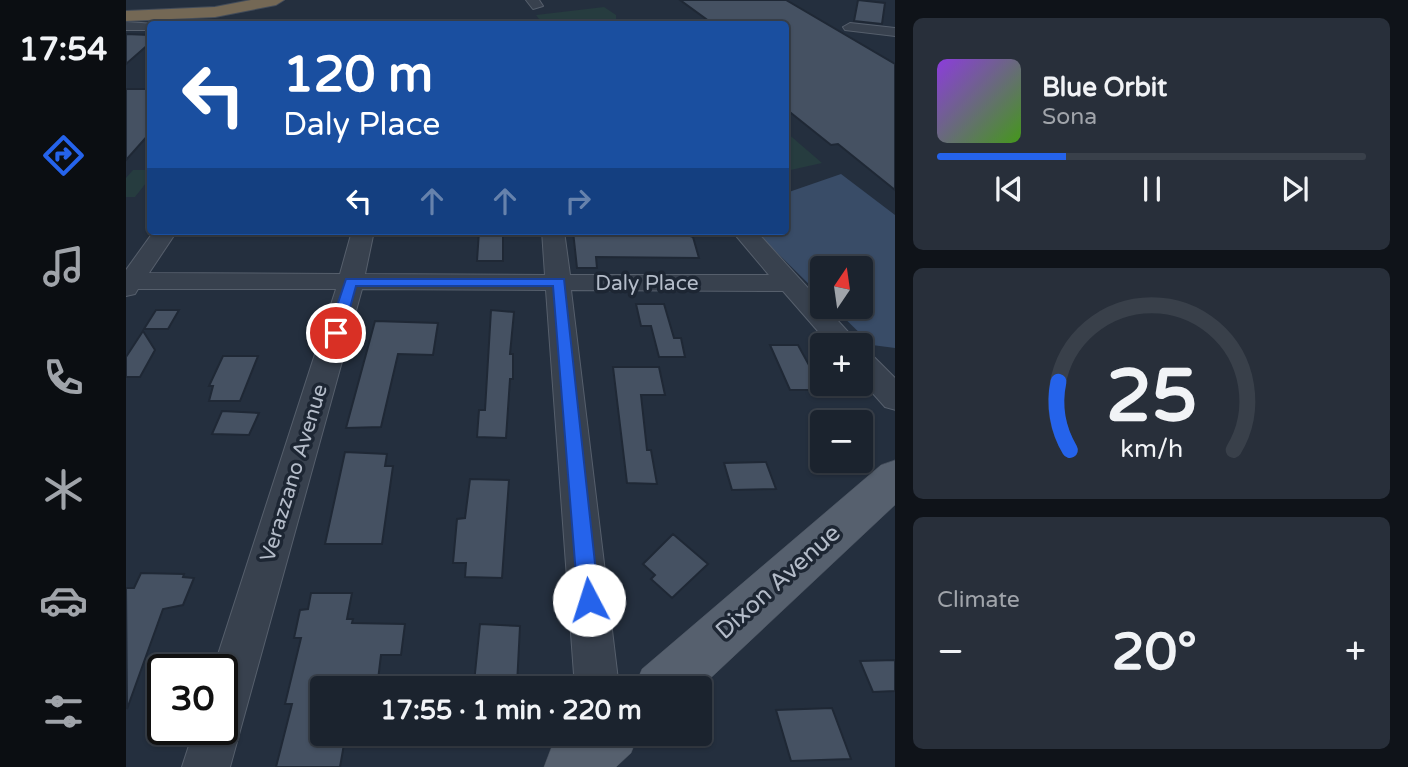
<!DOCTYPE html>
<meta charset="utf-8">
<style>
:root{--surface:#1b232e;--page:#282f3a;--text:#f1f3f6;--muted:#a0a4aa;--line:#39404a;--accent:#2563eb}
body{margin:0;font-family:"Varela Round",sans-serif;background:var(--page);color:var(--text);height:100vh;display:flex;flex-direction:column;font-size:26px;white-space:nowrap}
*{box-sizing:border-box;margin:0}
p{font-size:23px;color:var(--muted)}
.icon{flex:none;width:38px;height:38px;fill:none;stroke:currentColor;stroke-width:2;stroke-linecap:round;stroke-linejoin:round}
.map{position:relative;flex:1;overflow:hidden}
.sheet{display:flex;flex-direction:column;gap:18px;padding:18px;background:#0f1319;width:513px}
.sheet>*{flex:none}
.guide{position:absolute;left:21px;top:21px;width:642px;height:214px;border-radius:7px;box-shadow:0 2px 5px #0004,0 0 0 2px var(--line);background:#1a4fa0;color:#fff;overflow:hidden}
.needle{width:46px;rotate:13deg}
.controls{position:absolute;left:684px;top:256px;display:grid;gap:14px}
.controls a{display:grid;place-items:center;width:63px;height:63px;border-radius:7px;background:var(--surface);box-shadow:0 2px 5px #0004,0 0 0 2px var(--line);font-size:35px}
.speed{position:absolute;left:21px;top:654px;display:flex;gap:14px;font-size:35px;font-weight:700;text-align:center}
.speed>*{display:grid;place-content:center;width:91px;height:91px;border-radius:50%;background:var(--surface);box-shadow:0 2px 5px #0004,0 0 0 2px var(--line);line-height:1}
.speed .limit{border:4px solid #111;border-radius:10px;background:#fff;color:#111}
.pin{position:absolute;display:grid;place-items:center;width:60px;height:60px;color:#fff;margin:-30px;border:4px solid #fff;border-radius:50%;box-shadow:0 2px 7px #0007}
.me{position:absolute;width:77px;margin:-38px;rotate:355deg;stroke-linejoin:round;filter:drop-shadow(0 0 5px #0008)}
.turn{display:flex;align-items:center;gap:24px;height:147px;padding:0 21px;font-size:32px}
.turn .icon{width:91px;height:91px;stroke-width:2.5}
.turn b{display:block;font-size:49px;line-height:60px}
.lanes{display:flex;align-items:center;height:66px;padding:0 21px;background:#0003;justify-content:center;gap:35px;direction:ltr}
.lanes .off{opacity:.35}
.big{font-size:52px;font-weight:800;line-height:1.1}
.sheet .card{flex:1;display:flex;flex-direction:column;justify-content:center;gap:10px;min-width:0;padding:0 24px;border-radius:10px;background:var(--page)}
.sheet .dial{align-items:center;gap:0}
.dial svg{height:182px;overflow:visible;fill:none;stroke:var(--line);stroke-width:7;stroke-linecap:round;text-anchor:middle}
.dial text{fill:var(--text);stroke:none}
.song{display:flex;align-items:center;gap:21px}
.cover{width:84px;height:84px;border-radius:10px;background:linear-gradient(135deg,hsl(270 70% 55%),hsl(100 70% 35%))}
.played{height:7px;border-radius:4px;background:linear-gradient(90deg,var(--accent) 30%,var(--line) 30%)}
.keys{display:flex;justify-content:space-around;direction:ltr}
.heat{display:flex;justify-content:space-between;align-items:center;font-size:38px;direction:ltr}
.trip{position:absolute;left:184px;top:676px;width:402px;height:70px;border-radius:7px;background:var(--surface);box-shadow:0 2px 5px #0004,0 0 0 2px var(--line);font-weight:800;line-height:70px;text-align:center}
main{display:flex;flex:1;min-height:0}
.tab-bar{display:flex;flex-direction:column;width:126px;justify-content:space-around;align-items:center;background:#0b0e12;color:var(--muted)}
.tab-bar .icon{width:49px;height:49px}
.tab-bar .active{color:var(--accent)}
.tab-bar b{font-size:32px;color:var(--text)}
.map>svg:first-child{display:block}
</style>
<main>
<nav class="tab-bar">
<b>17:54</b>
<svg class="icon active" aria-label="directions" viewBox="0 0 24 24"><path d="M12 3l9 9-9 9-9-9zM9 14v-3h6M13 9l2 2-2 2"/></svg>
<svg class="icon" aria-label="music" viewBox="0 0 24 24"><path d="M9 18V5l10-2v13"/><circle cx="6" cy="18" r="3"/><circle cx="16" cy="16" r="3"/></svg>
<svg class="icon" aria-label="phone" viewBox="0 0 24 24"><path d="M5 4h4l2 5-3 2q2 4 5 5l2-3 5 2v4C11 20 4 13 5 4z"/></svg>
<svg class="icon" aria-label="climate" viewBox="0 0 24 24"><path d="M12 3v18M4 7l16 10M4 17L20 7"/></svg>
<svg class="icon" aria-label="car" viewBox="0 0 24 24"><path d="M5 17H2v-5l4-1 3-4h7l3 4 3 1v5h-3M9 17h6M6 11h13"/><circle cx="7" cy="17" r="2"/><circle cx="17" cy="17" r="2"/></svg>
<svg class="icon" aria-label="filters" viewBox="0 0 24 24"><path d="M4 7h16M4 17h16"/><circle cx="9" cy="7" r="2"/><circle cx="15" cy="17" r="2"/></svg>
</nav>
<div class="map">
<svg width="770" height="767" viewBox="0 0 770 767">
<rect width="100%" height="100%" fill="#242f3e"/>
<path fill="#263c3f" d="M478 7 490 15V24H417L410 15Z
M660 132 696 163 660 171Z
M7 170H24V178L9 197H0V178Z"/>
<path fill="#394c67" d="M715 174 769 215V348L746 345 706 306H735V268H696V297L629 231H660V193Z"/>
<path fill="#455162" stroke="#1f2835" stroke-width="2" d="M554 0H660L769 64V190L712 144 705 145 660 109V24H587Z
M732 0 759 3 756 24 728 21Z
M0 34 24 35V43L0 64Z
M0 89H24V133L0 160Z
M353 231H377V261H351Z
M447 231H465L466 236 559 234 567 237 573 258 470 257 471 268H451Z
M510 304H538L548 338H555L559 357H533L525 326H515Z
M30 310H53L42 329H18Z
M365 310 388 312 384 354H387V379H384L380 438 351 437 353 410H359Z
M249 321 312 323 307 355 272 354 255 427 220 428Z
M17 331 29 350 14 377H0V357Z
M644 345H672L684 367 696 366V390H664Z
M97 356H132L114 401H83L87 386H83Z
M487 367H533L539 395H515L521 450H525L531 484 501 483Z
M96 411 133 413 123 435 86 434Z
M219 452 261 454 259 466H267L256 544H199Z
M640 462 650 489 606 490 598 463Z
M344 479 383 480 376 578 339 577 340 563H327L331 519 339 518Z
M547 534 582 564 546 598 525 579 529 575 517 564Z
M15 573 58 574 57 577 68 578 57 605 37 609 1 709 0 588H8Z
M185 593H226L221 619H227L226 623 279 624 275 655H255L251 688H196V733H220L214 767H150L166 704H159L175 638H168L174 610 182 609Z
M354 624 394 626 391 685 348 683Z
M769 660V691L747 692 734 661Z
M706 708 725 759 665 761 650 710Z"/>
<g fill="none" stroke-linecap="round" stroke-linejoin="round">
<g stroke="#565f6c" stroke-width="2">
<path id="minor" d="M400 0H413L417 6 407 9Z
M0 22 30 24H24V30H0Z
M724 23 770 28V36L719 30 717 27Z
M28 231H51L23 273 214 274 226 231H248L239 274 419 275 416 231H438L444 275H643L606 231H630L734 345H704L657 291 445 290 493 688H449L420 290 236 289 104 767H56L68 730H96V670H87L210 289H12L9 294 0 296V270Z
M735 351 745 354 770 379V410L759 407 735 380Z"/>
</g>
<g stroke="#414a57" stroke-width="1">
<path id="major" d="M770 460V504L574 688H508L516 669 755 465Z
M442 733H513L505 753 490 767H418L426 746Z"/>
</g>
<g stroke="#434c59" stroke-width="2">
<path id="highway" d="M125 0H158L150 5 89 17 0 21V11L89 7Z"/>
</g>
<use href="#minor" fill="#38414e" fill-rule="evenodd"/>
<use href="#major" fill="#56606e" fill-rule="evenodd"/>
<use href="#highway" fill="#746855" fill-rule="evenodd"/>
</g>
<path fill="#2563eb" stroke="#184099" stroke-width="2" d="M220 279H438L473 600 470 608 463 611 455 608 452 600 427 286H230L217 333 210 338 202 333Z"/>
<g text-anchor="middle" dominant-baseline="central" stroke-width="7" stroke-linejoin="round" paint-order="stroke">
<g font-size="21" fill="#b4bcc9" stroke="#1d2633">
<text x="521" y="283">Daly Place</text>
<text transform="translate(168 473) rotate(-73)">Verazzano Avenue</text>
</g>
<g font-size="24" fill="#b4bcc9" stroke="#1d2633">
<text transform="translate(652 582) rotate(-42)">Dixon Avenue</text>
</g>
</g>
</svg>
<div class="controls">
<a><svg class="needle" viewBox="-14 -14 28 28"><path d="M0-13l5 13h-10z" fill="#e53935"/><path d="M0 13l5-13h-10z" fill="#a0a4aa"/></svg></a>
<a>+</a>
<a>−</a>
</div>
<div class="speed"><div class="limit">30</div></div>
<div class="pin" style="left:210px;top:333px;background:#d93025"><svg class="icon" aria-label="arrive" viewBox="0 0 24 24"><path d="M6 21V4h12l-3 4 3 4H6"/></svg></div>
<svg class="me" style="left:463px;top:600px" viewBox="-20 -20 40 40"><circle r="19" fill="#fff"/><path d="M0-13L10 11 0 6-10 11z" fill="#2563eb"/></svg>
<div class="trip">17:55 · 1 min · 220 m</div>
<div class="guide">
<div class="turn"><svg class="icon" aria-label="left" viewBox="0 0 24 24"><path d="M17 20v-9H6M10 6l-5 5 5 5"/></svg><div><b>120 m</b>Daly Place</div></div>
<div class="lanes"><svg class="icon" aria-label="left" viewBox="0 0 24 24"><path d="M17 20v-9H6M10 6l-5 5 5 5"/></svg><svg class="icon off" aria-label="ahead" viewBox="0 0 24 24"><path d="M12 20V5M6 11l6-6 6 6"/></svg><svg class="icon off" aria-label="ahead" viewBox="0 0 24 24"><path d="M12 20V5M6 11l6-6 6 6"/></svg><svg class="icon off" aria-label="right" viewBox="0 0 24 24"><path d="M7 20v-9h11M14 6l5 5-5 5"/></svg></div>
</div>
</div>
<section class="sheet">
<div class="card">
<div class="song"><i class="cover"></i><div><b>Blue Orbit</b><p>Sona</p></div></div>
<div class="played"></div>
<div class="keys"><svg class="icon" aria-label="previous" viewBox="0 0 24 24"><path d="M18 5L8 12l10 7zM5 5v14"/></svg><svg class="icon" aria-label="pause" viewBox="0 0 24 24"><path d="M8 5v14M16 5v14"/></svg><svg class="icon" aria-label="next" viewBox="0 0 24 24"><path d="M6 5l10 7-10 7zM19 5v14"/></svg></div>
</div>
<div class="card dial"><svg viewBox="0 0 100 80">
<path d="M14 69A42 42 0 1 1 86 69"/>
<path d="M14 69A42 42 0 0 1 9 39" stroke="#2563eb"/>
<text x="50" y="56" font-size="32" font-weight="700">25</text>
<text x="50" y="72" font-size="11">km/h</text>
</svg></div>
<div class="card"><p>Climate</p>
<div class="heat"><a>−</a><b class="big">20°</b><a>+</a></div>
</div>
</section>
</main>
